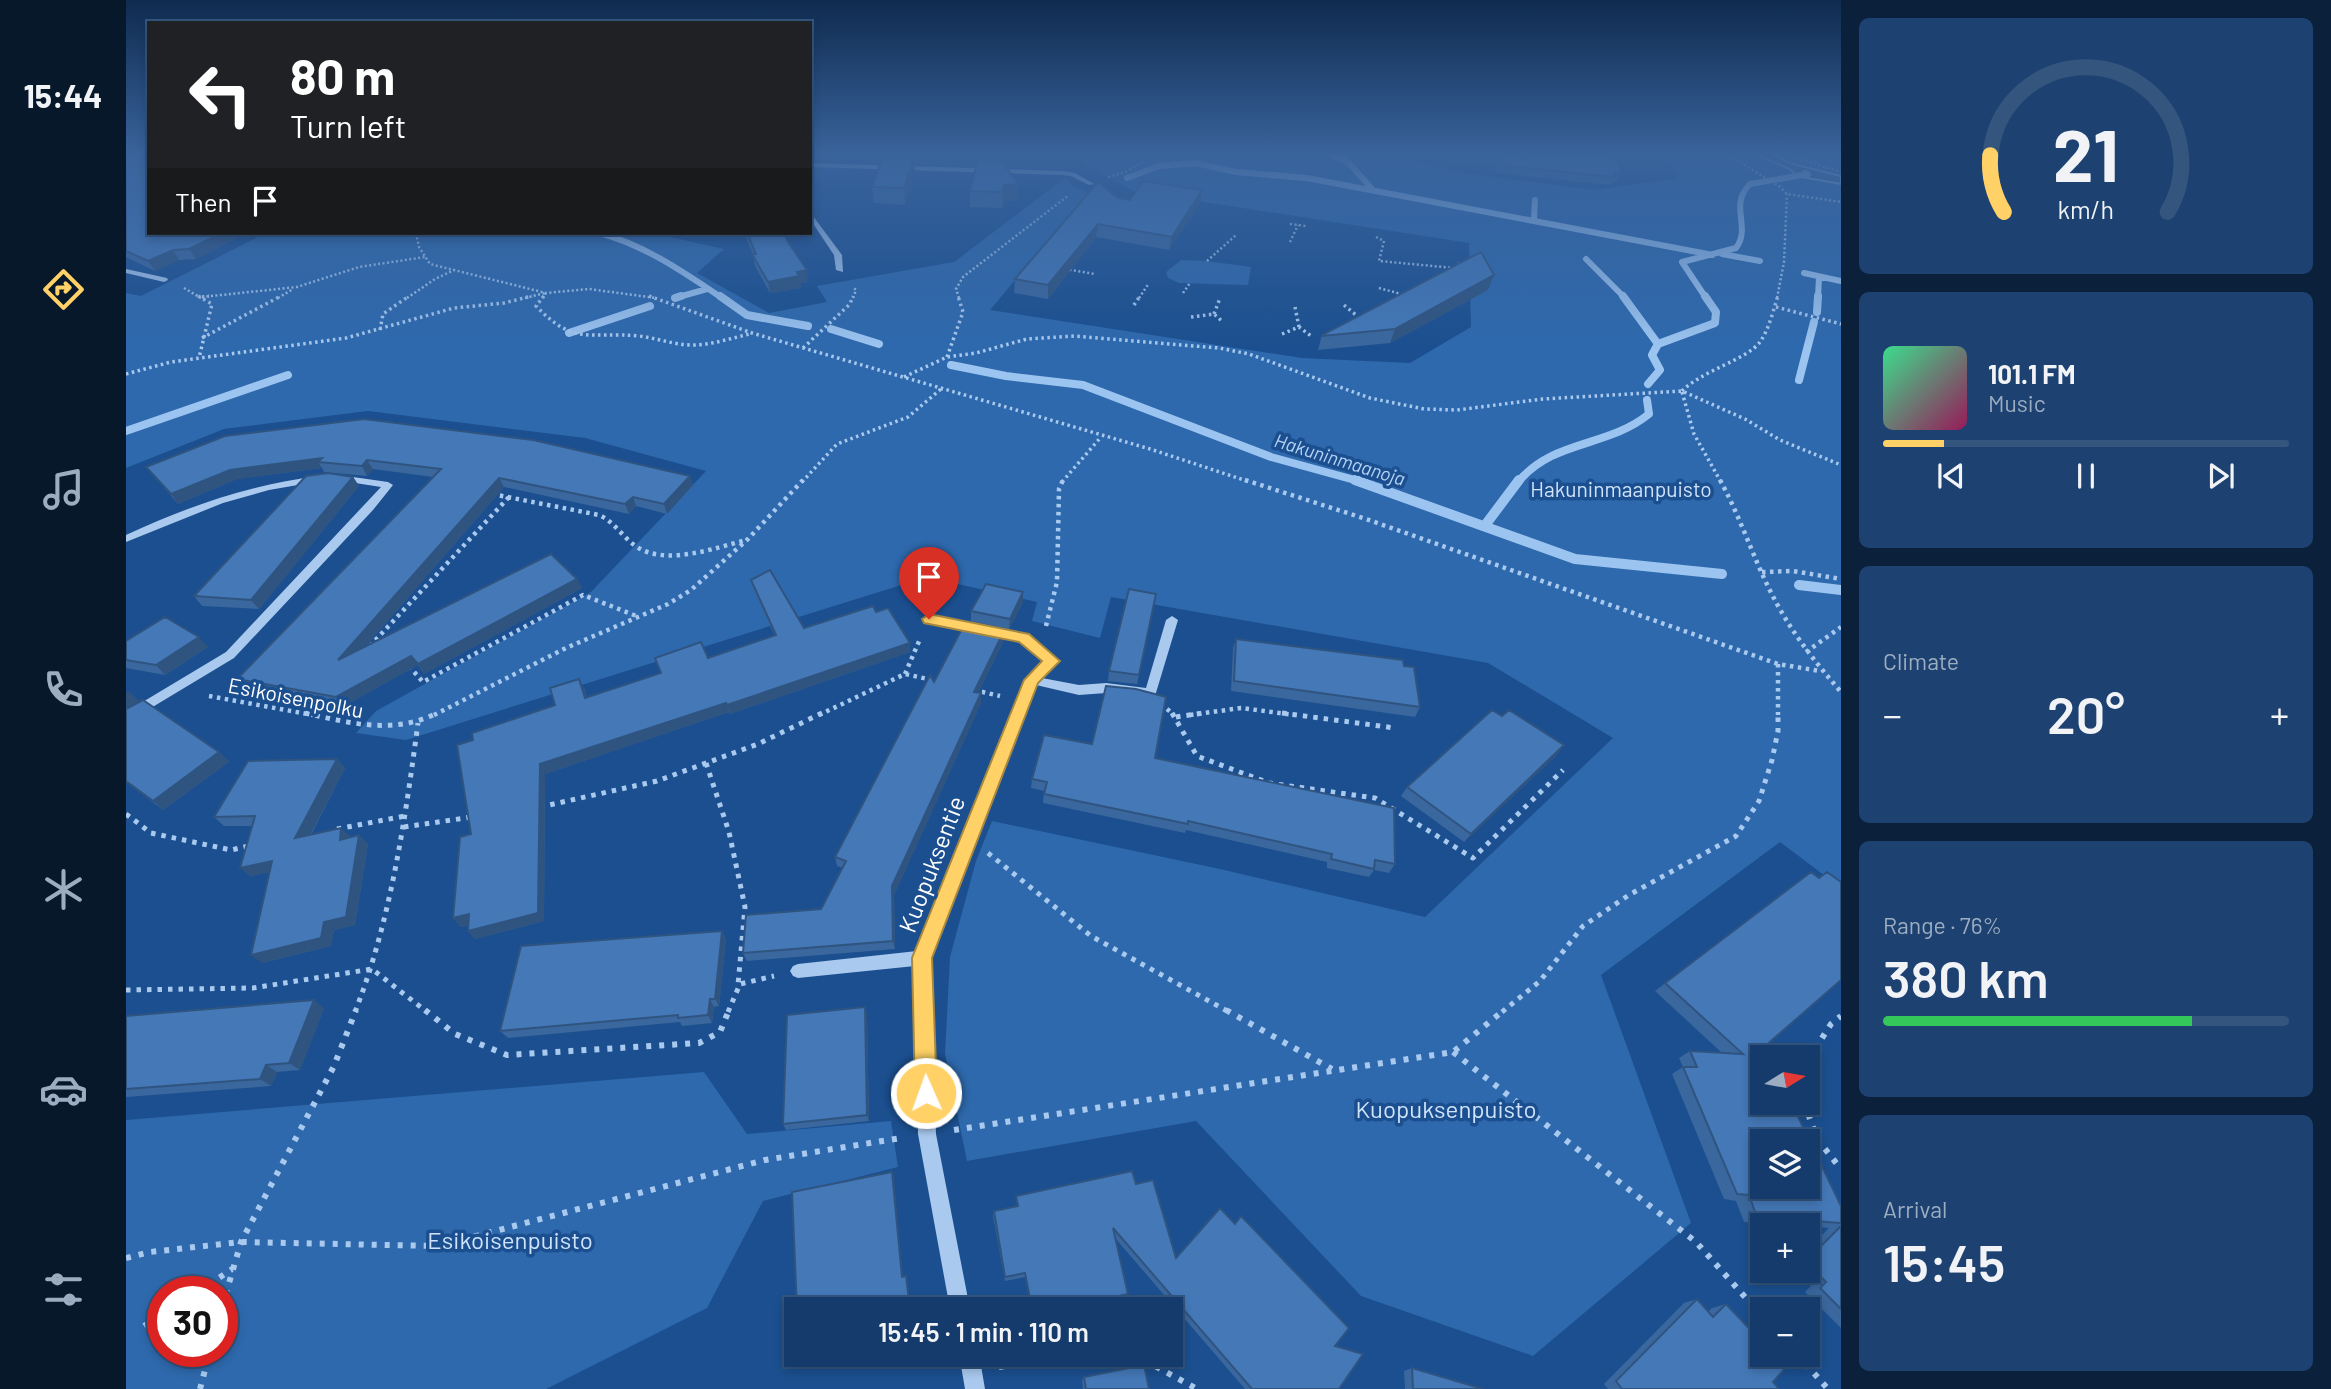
<!DOCTYPE html>
<meta charset="utf-8">
<style>
:root{--surface:#143b6b;--page:#1d4271;--text:#f1f3f6;--muted:#9dadc1;--line:#33557e;--accent:#ffd166}
body{margin:0;font-family:Barlow,sans-serif;background:var(--page);color:var(--text);height:100vh;display:flex;flex-direction:column;font-size:26px;white-space:nowrap}
*{box-sizing:border-box;margin:0}
p{font-size:23px;color:var(--muted)}
.icon{flex:none;width:38px;height:38px;fill:none;stroke:currentColor;stroke-width:2;stroke-linecap:round;stroke-linejoin:round}
.map{position:relative;flex:1;overflow:hidden}
.panel{display:flex;flex-direction:column;gap:18px;padding:18px;background:#0b203b;width:490px}
.panel>*{flex:none}
.banner{position:absolute;left:21px;top:21px;width:665px;height:214px;border-radius:0px;box-shadow:0 4px 10px #0003,0 0 0 2px var(--line);background:#202124;color:#fff;overflow:hidden}
.needle{width:46px;rotate:79deg}
.fabs{position:absolute;left:1624px;top:1045px;display:grid;gap:14px}
.fabs a{display:grid;place-items:center;width:70px;height:70px;border-radius:0px;background:var(--surface);box-shadow:0 4px 10px #0003,0 0 0 2px var(--line);font-size:35px}
.speed{position:absolute;left:21px;top:1276px;display:flex;gap:14px;font-size:35px;font-weight:700;text-align:center}
.speed>*{display:grid;place-content:center;width:91px;height:91px;border-radius:50%;background:var(--surface);box-shadow:0 4px 10px #0003,0 0 0 2px var(--line);line-height:1}
.speed .limit{border:10px solid #d22;background:#fff;color:#111}
.pin{position:absolute;display:grid;place-items:center;width:60px;height:60px;color:#fff;margin:-72px -30px;border-radius:50% 50% 50% 0;rotate:-45deg;box-shadow:0 0 7px #0007}
.pin .icon{rotate:45deg}
.me{position:absolute;width:77px;margin:-38px;rotate:358deg;stroke-linejoin:round;filter:drop-shadow(0 0 5px #0008)}
.turn{display:flex;align-items:center;gap:24px;height:147px;padding:0 28px;font-size:32px}
.turn .icon{width:91px;height:91px;stroke-width:2.5}
.turn b{display:block;font-size:49px;line-height:60px}
.then{display:flex;align-items:center;height:66px;padding:0 28px;background:#0003;gap:14px;font-size:26px}
.big{font-size:52px;font-weight:600;line-height:1.1}
.panel .widget{flex:1;display:flex;flex-direction:column;justify-content:center;gap:10px;min-width:0;padding:0 24px;border-radius:10px;background:var(--page)}
.panel .dial{align-items:center;gap:0}
.dial svg{height:182px;overflow:visible;fill:none;stroke:var(--line);stroke-width:7;stroke-linecap:round;text-anchor:middle}
.dial text{fill:var(--text);stroke:none}
.song{display:flex;align-items:center;gap:21px}
.cover{width:84px;height:84px;border-radius:10px;background:linear-gradient(135deg,hsl(150 70% 55%),hsl(330 70% 35%))}
.played{height:7px;border-radius:4px;background:linear-gradient(90deg,var(--accent) 15%,var(--line) 15%)}
.keys{display:flex;justify-content:space-around;direction:ltr}
.heat{display:flex;justify-content:space-between;align-items:center;font-size:38px;direction:ltr}
.charge{height:10px;border-radius:5px;background:linear-gradient(90deg,#34c759 76%,var(--line) 0)}
.trip{position:absolute;left:658px;top:1297px;width:399px;height:70px;border-radius:0px;background:var(--surface);box-shadow:0 4px 10px #0003,0 0 0 2px var(--line);font-weight:600;line-height:70px;text-align:center}
main{display:flex;flex:1;min-height:0}
.dock{display:flex;flex-direction:column;width:126px;justify-content:space-around;align-items:center;background:#08182b;color:var(--muted)}
.dock .icon{width:49px;height:49px}
.dock .on{color:var(--accent)}
.dock b{font-size:32px;color:var(--text)}
.map>svg:first-child{display:block}
</style>
<main>
<nav class="dock">
<b>15:44</b>
<svg class="icon on" aria-label="directions" viewBox="0 0 24 24"><path d="M12 3l9 9-9 9-9-9zM9 14v-3h6M13 9l2 2-2 2"/></svg>
<svg class="icon" aria-label="music" viewBox="0 0 24 24"><path d="M9 18V5l10-2v13"/><circle cx="6" cy="18" r="3"/><circle cx="16" cy="16" r="3"/></svg>
<svg class="icon" aria-label="phone" viewBox="0 0 24 24"><path d="M5 4h4l2 5-3 2q2 4 5 5l2-3 5 2v4C11 20 4 13 5 4z"/></svg>
<svg class="icon" aria-label="climate" viewBox="0 0 24 24"><path d="M12 3v18M4 7l16 10M4 17L20 7"/></svg>
<svg class="icon" aria-label="car" viewBox="0 0 24 24"><path d="M5 17H2v-5l4-1 3-4h7l3 4 3 1v5h-3M9 17h6M6 11h13"/><circle cx="7" cy="17" r="2"/><circle cx="17" cy="17" r="2"/></svg>
<svg class="icon" aria-label="filters" viewBox="0 0 24 24"><path d="M4 7h16M4 17h16"/><circle cx="9" cy="7" r="2"/><circle cx="15" cy="17" r="2"/></svg>
</nav>
<div class="map">
<svg width="1715" height="1389" viewBox="0 0 1715 1389">
<rect width="100%" height="100%" fill="#1b4f8f"/>
<path fill="#2e69ad" fill-rule="evenodd" d="M971 153H1259L1329 172 1469 190 1552 178 1539 153H1715V888L1654 842 1475 975 1565 1223 1407 1356 1235 1296 1070 1121 841 1161 819 1054 824 957 850 861 866 821 1094 869 1299 917 1487 738 1362 663 985 597 974 638 906 621 911 602 801 577 280 740 230 733 250 711 465 592 580 471 459 438 242 411 98 429 0 468V293L15 296 140 233H526L598 249 571 273 643 313 701 302 691 286 828 262 939 178 947 186 962 193 864 310 1176 358 1284 363 1345 327 1343 243 1008 191 955 164Z
M1055 260 1081 261 1125 267 1122 285 1053 283 1042 278 1040 272Z
M578 1072 621 1134 765 1121 772 1167 637 1201 581 1308 420 1389H0V1120ZM37 1292H96V1351H37Z"/>
<path fill="#3c6290" stroke="#9cc4f0" stroke-width="2" d="M1627 153H1646L1663 163 1715 176V184L1671 176 1664 169Z"/>
<g fill="none" stroke-linecap="round" stroke-linejoin="round">
<path stroke="#9cc4f0" stroke-width="6" d="M1203 153 1223 163 1247 190
M1001 178 1033 166 1070 163 1110 172 1181 178 1587 255
M1408 219 1409 200
M473 233C517 244 559 273 596 298
M1596 254 1634 261
M1460 259 1499 298
M1678 273 1715 281
M549 298 581 289
M1580 298 1556 262 1610 248C1626 226 1602 206 1624 184L1682 174 1679 173
M1692 298 1693 277"/>
<path stroke="#9cc4f0" stroke-width="8" d="M594 296 621 315 682 326
M1497 296 1532 344
M549 298 555 296
M1691 312 1692 296
M705 329 753 344
M443 333 524 306
M825 365 880 376 957 385 1145 457 1236 482
M1673 380 1688 322
M1522 384 1534 370 1526 355 1532 344 1589 323 1590 312 1579 296
M0 431 162 375
M1392 482C1428 439 1481 448 1523 414L1521 400"/>
<path stroke="#9cc4f0" stroke-width="10" d="M1229 480 1449 559 1596 574
M1360 524 1393 480
M1673 585 1715 590"/>
<path stroke="#a9c9ee" stroke-width="2.5" stroke-dasharray="2 2.5" stroke-linecap="butt" d="M1599 153 1653 186 1661 194 1715 202
M1654 153 1715 172
M982 177 1000 172 1015 163 1018 153
M1164 224 1180 226
M290 233 293 247 304 264 420 293 463 289 530 298
M1250 237 1258 241 1253 261 1328 268 1333 267V260
M1164 242 1172 225
M1081 261 1110 235
M939 269 969 274
M58 288 75 298
M1253 288 1279 295
M1057 293 1064 283
M76 297 171 287 233 267 299 257
M152 298 167 289
M281 298 309 279 328 270
M399 298 419 293
M416 298 420 293
M727 298 730 290 727 287
M833 298 830 289 837 277 943 195
M1013 298 1023 283
M1651 298 1658 262 1661 194"/>
<path stroke="#a9c9ee" stroke-width="3.5" stroke-dasharray="2.5 3.5" stroke-linecap="butt" d="M72 296 86 304 73 358
M418 296 410 306C449 347 464 331 513 336 531 338 548 345 566 345 586 345 605 338 624 334
M523 296 626 333 1024 449 1124 482
M76 297 83 296
M1008 305 1014 296
M1218 305 1236 320
M1169 307 1173 327
M1650 307 1715 324
M1088 314 1094 298
M1065 317 1088 314 1097 322
M254 330 257 314 283 296
M1156 334 1173 327 1185 336
M76 338 155 296
M677 348 724 304 727 296
M821 357 837 312 832 296
M0 374 45 362 220 338 328 308 378 303 406 296
M778 377 821 357 850 353 901 339 948 336 1093 348 1123 354 1244 398 1298 409 1331 410 1417 399 1556 391 1619 419 1654 440 1715 465
M1556 391C1577 370 1620 360 1634 342 1643 329 1647 311 1652 296
M1556 392 1568 434 1595 482
M676 482 711 444 782 417 815 389
M936 482 975 437"/>
<path stroke="#a9c9ee" stroke-width="4.5" stroke-dasharray="3.5 4.5" stroke-linecap="butt" d="M1119 480 1240 519 1652 664 1694 671
M1594 480C1616 520 1629 564 1651 604 1669 637 1691 664 1715 692
M366 494 473 515C489 522 497 538 511 547 541 566 589 548 620 540
M1636 572 1667 571 1715 579
M920 626 931 582 933 489 937 480
M244 646 383 497
M1680 652 1715 627
M1652 664V715
M283 666 297 682 457 595 513 617
M779 674 794 639
M848 690 874 696
M83 696 187 715
M1041 709 1048 715
M308 715 440 648 542 604 565 590 622 539 677 480
M693 715 779 674 806 680
M1064 715 1115 708 1169 715"/>
<path stroke="#a9c9ee" stroke-width="5" stroke-dasharray="4.5 6" stroke-linecap="butt" d="M179 713C224 723 268 735 311 713
M1046 713 1071 756 1143 783 1249 798 1347 858 1437 770
M1156 713 1269 728
M1050 717 1077 713
M580 763 603 832 619 907 612 985
M414 807 531 781 632 744 696 713
M0 814 25 833 105 850 123 846
M278 827 346 817
M211 829 279 816
M862 853 965 936 1103 1012
M0 990 127 988 246 969 301 1012
M229 1012C265 920 279 820 292 723
M602 1012 614 984 648 976
M1376 1012 1414 981 1457 926 1503 895 1610 836 1633 801 1646 760 1652 731V713"/>
<path stroke="#a9c9ee" stroke-width="6" stroke-dasharray="5 8" stroke-linecap="butt" d="M299 1010 329 1034 381 1055 573 1043 594 1032 603 1010
M1100 1010 1206 1069
M1327 1052 1570 1242 1636 1316
M1682 1060 1705 1024 1715 1016
M1678 1102 1691 1139 1715 1169
M828 1130 1327 1052 1378 1010
M0 1258 24 1252 115 1242 312 1246 639 1160 775 1138
M72 1292 106 1269
M96 1307 115 1242 208 1066 230 1010
M18 1326 37 1314
M1007 1354 1071 1389
M1671 1354 1702 1389
M873 1367 976 1354
M74 1389 84 1351"/>
<path fill="#a9c9ee" fill-rule="evenodd" d="M684 163 937 171 949 173 968 184 963 185 945 176 937 175 684 167Z
M684 212 716 255 717 272 710 270 708 255 684 219Z
M0 269 41 278 42 280 38 282 0 273Z
M213 475 262 482 267 485 247 510 108 658 0 723V712L100 652 255 487 210 480 208 478Z
M192 476 195 477V481L143 490 97 503 0 542V535C62 506 124 485 192 476Z
M803 615 901 635 932 661 916 678 953 685 980 683 1020 688 1040 620 1046 616 1052 620 1029 696 1025 698 980 693 953 695 910 685 804 958 810 1134 844 1309H824L792 1134 789 966 672 978 667 976 664 971 667 966 672 964 791 951 900 680 918 661 894 641 799 622 797 619 799 616Z
M833 1354H853L859 1389H839Z"/>
</g>
<path fill="#3a679d" d="M0 153 23 233H120L70 259 53 260 29 271 0 257Z
M761 153H795L791 164H788L789 173 779 205 748 203 746 187 761 156Z
M1289 153H1489L1495 174 1491 182 1487 181 1485 185 1371 173 1370 165 1310 159Z
M892 184V200L878 201 876 208 844 207V191Z
M1076 190 1074 203 1043 250 970 237 922 299 888 293 889 279 992 198 1004 200Z
M618 233H658L682 282 675 283V288L644 293 629 266 627 254Z
M1362 290 1264 343 1192 350 1196 335Z
M99 436 564 476 567 485 541 514 510 506 503 514 378 487 240 646 456 588 298 674 292 665 218 706 120 689 111 679 307 477 247 469 241 476 198 472 196 468 111 479 52 504 20 467Z
M227 477 233 486 133 609 76 606 68 596Z
M625 580 678 628 750 612 784 643V652L604 714 603 712 419 774 418 921 349 939 342 931V925L335 927 327 918 345 834 347 740 429 705 458 688 461 697 649 636 627 590Z
M1030 594 1011 684 982 681 983 671Z
M897 602 883 629 845 621V611Z
M1110 639 1278 666 1294 707 1289 717 1105 691 1107 648Z
M878 640 852 693 855 703 768 895 769 949 621 961 617 953 695 909 717 868 711 866 709 857 808 682Z
M0 641 82 647 39 675 0 668Z
M0 709 93 752 103 762 37 810 0 782Z
M1376 716 1431 755 1338 842 1275 796 1281 787Z
M1029 758 1269 864 1263 873 1248 870 1243 877 1201 868V862L1060 830 1059 833 917 803 918 791 905 788 906 779Z
M211 759 219 768 185 835 224 836V838L242 844 229 925 208 930 205 946 136 963 144 872 124 876 126 826H98L88 817Z
M1685 872 1629 1055 1715 1206V1328L1679 1292 1685 1286 1670 1270H1682V1249L1703 1228 1682 1226V1225H1662L1618 1222 1610 1201 1598 1199 1546 1074 1557 1067 1553 1058 1564 1051 1596 1053 1529 991Z
M596 931 600 939 593 1006 588 1007 586 1023 556 1026 554 1022 382 1038 374 1031Z
M739 1007 741 1015 743 1121 660 1130 657 1124Z
M198 1008 174 1070 151 1072 145 1086 0 1097V1016Z
M1010 1184 1050 1258 1209 1346 1213 1389H1119L989 1238 1002 1294 999 1298 949 1309H905L899 1277 879 1281 867 1216 868 1211 891 1206 890 1196Z
M1571 1299 1582 1312 1586 1308 1600 1304 1647 1382 1653 1389H1482L1478 1384 1558 1303Z
M1286 1368 1357 1389H1279L1278 1371Z
M958 1377 1023 1389H957L956 1380Z"/>
<path fill="#305480" d="M791 153H795L791 164Z
M788 157 789 173 779 205 778 188Z
M892 184V200L878 201 876 208 878 185Z
M1076 190 1074 203 1043 250 1046 237Z
M972 224 970 237 922 299V285Z
M96 233H120L70 259 63 249Z
M47 250 53 260 29 271 22 261Z
M681 270 682 282 675 283V288L644 293 642 282 671 272Z
M1368 275 1362 290 1264 343 1269 329Z
M196 458 192 462 196 468 111 479 52 504 45 494 104 470Z
M241 460 247 469 241 476 236 466Z
M564 476 567 485 541 514 538 504Z
M227 477 233 486 133 609 125 600Z
M373 478 378 487 219 670 212 660Z
M507 497 510 506 503 514 499 504Z
M451 579 456 588 298 674 292 664Z
M897 592V602L883 629 884 619Z
M878 631V640L848 701V692Z
M73 637 82 647 39 675 30 665Z
M784 643V652L604 714 601 705Z
M285 656 292 665 218 706 210 697Z
M453 679 458 688 464 707 459 698Z
M3 691 13 701 0 709V693Z
M855 693V703L768 895 769 949 767 941 766 886Z
M600 703 603 712 419 774 418 921 349 939 342 931 414 764Z
M1438 745 1431 755 1338 842 1345 834Z
M93 752 103 762 37 810 27 801Z
M211 759 219 768 178 847 169 838Z
M215 828 224 836 222 849 214 840Z
M233 835 242 844 229 925 208 930 205 946 136 963 125 955 198 922Z
M146 861 156 870 124 876 114 868Z
M343 914 350 923 335 927 327 918Z
M596 931 600 939 593 1006 589 999Z
M584 999 588 1007 586 1023 582 1015Z
M188 1000 198 1008 174 1070 163 1063Z
M739 1007 741 1015 743 1121 741 1115Z
M140 1065 151 1072 145 1086 134 1079Z
M766 1172 768 1178 777 1281 776 1277Z"/>
<path fill="#4478b7" stroke="#305480" stroke-width="2" fill-rule="evenodd" d="M0 153H23V233H96L63 249 47 250 22 261 0 251Z
M1332 153H1489L1495 174 1488 173 1489 177 1374 165 1373 157Z
M757 156 788 157 778 188 746 187Z
M852 160H875L892 184 878 185 876 192 844 191Z
M1017 181 1076 190 1046 237 972 224 922 285 889 279 972 182 992 198 1004 200Z
M621 233H658L662 242 681 270 671 272 673 276 642 282 626 254H630Z
M1355 252 1368 275 1269 329 1196 336V335Z
M238 419 407 440 564 476 538 504 507 497 499 504 373 478 212 660 425 554 451 579 292 664 285 656 210 697 111 679 315 469 241 460 236 466 192 462 196 458 104 470 45 494 20 467 99 436Z
M202 473 227 477 125 600 68 596 180 476Z
M644 570 678 628 747 606 750 612 762 608 784 643 601 705 600 703 414 764 412 913 342 931 343 914 327 918 334 837 345 834 331 745 347 740 346 733 429 705 424 688 453 679 459 698 535 673 529 658 575 642 582 658 650 635 625 580Z
M860 584 897 592 884 619 845 611Z
M1003 589 1030 594 1013 675 983 671Z
M39 617 73 637 30 665 0 660V641Z
M839 623 878 631 848 692 855 693 766 886 767 941 617 953 620 915 695 909 720 861 709 857 804 675 808 682Z
M1110 639 1277 660 1278 666 1288 667 1294 707 1108 681Z
M980 686 1010 689 1040 697 1029 758 1268 808 1269 864 1249 860 1248 869 1205 859 1206 854 1062 821V824L918 794 921 782 906 779 918 735 966 744Z
M17 700 93 752 27 801 0 781V709Z
M1366 710 1376 716 1383 710 1438 745 1345 834 1281 787Z
M211 759 169 838 215 828 214 840 233 835 220 917 198 922 195 938 125 955 146 861 114 868 129 816 88 817 122 761Z
M1685 872 1693 878 1701 872 1715 882V980L1629 1055 1643 1056V1057H1636V1102H1665L1715 1206V1223L1631 1217 1623 1195 1611 1194 1557 1067H1571L1564 1051 1617 1054 1539 983ZM1636 1141H1682V1186H1636Z
M596 931 589 999H584L582 1015 552 1018V1015L374 1031 395 946Z
M188 1000 163 1063 140 1065 134 1079 0 1089V1016Z
M739 1007 741 1115 657 1124 661 1015Z
M1006 1171 1010 1184 1027 1180 1050 1258 1094 1208 1109 1224 1115 1216 1223 1328 1209 1346 1237 1354 1213 1389H1126L987 1228 1002 1294 935 1309H906L899 1273 879 1277 868 1211 892 1206 890 1196Z
M766 1172 776 1277 780 1276 784 1309H671L666 1192Z
M1715 1226V1309L1694 1288 1700 1282 1682 1264V1259Z
M1571 1299 1587 1317 1600 1304 1636 1342V1354H1648L1660 1367 1647 1382 1653 1389H1496L1490 1381Z
M1018 1365 1023 1389H960L958 1377Z
M1286 1368 1357 1389H1287Z"/>
<linearGradient id="sky" x2="0" y2="1"><stop stop-color="#0f2b4f"/><stop offset="0.44" stop-color="#39639b"/><stop offset="1" stop-color="#39639b" stop-opacity="0"/></linearGradient>
<rect width="1715" height="347" fill="url(#sky)"/>
<path fill="#ffd166" stroke="#a68842" stroke-width="2" d="M803 614 903 634 934 661 912 683 806 958 811 1093 808 1101 800 1104 792 1101 789 1093 786 958 898 680 916 661 893 642 798 623 796 619Z"/>
<g text-anchor="middle" dominant-baseline="central" stroke-width="7" stroke-linejoin="round" paint-order="stroke">
<g font-size="19" font-style="italic" fill="#b5d3f5" stroke="#1b4f8f">
<text transform="translate(1214 459) rotate(17)">Hakuninmaanoja</text>
</g>
<g font-size="21" fill="#cfe3fa" stroke="#1b4f8f">
<text x="1495" y="488">Hakuninmaanpuisto</text>
</g>
<g font-size="21" fill="#fff" stroke="#1b4f8f">
<text transform="translate(170 697) rotate(11)">Esikoisenpolku</text>
</g>
<g font-size="24" fill="#fff" stroke="#1b4f8f">
<text transform="translate(805 864) rotate(-69)">Kuopuksentie</text>
</g>
<g font-size="24" fill="#cfe3fa" stroke="#1b4f8f">
<text x="1320" y="1108">Kuopuksenpuisto</text>
<text x="384" y="1239">Esikoisenpuisto</text>
</g>
</g>
</svg>
<div class="fabs">
<a><svg class="needle" viewBox="-14 -14 28 28"><path d="M0-13l5 13h-10z" fill="#e53935"/><path d="M0 13l5-13h-10z" fill="#9dadc1"/></svg></a>
<a><svg class="icon" aria-label="layers" viewBox="0 0 24 24"><path d="M12 4l9 5-9 5-9-5zM3 14l9 5 9-5"/></svg></a>
<a>+</a>
<a>−</a>
</div>
<div class="speed"><div class="limit">30</div></div>
<div class="pin" style="left:803px;top:619px;background:#d93025"><svg class="icon" aria-label="arrive" viewBox="0 0 24 24"><path d="M6 21V4h12l-3 4 3 4H6"/></svg></div>
<svg class="me" style="left:800px;top:1093px" viewBox="-20 -20 40 40"><circle r="17" fill="#ffd166" stroke="#fff" stroke-width="3"/><path d="M0-11L8 9 0 5-8 9z" fill="#fff"/></svg>
<div class="trip">15:45 · 1 min · 110 m</div>
<div class="banner">
<div class="turn"><svg class="icon" aria-label="left" viewBox="0 0 24 24"><path d="M17 20v-9H6M10 6l-5 5 5 5"/></svg><div><b>80 m</b>Turn left</div></div>
<div class="then">Then<svg class="icon" aria-label="arrive" viewBox="0 0 24 24"><path d="M6 21V4h12l-3 4 3 4H6"/></svg></div>
</div>
</div>
<section class="panel">
<div class="widget dial"><svg viewBox="0 0 100 80">
<path d="M14 69A42 42 0 1 1 86 69"/>
<path d="M14 69A42 42 0 0 1 8 44" stroke="#ffd166"/>
<text x="50" y="56" font-size="32" font-weight="700">21</text>
<text x="50" y="72" font-size="11">km/h</text>
</svg></div>
<div class="widget">
<div class="song"><i class="cover"></i><div><b>101.1 FM</b><p>Music</p></div></div>
<div class="played"></div>
<div class="keys"><svg class="icon" aria-label="previous" viewBox="0 0 24 24"><path d="M18 5L8 12l10 7zM5 5v14"/></svg><svg class="icon" aria-label="pause" viewBox="0 0 24 24"><path d="M8 5v14M16 5v14"/></svg><svg class="icon" aria-label="next" viewBox="0 0 24 24"><path d="M6 5l10 7-10 7zM19 5v14"/></svg></div>
</div>
<div class="widget"><p>Climate</p>
<div class="heat"><a>−</a><b class="big">20°</b><a>+</a></div>
</div>
<div class="widget"><p>Range · 76%</p><b class="big">380 km</b><div class="charge"></div></div>
<div class="widget"><p>Arrival</p><b class="big">15:45</b></div>
</section>
</main>
